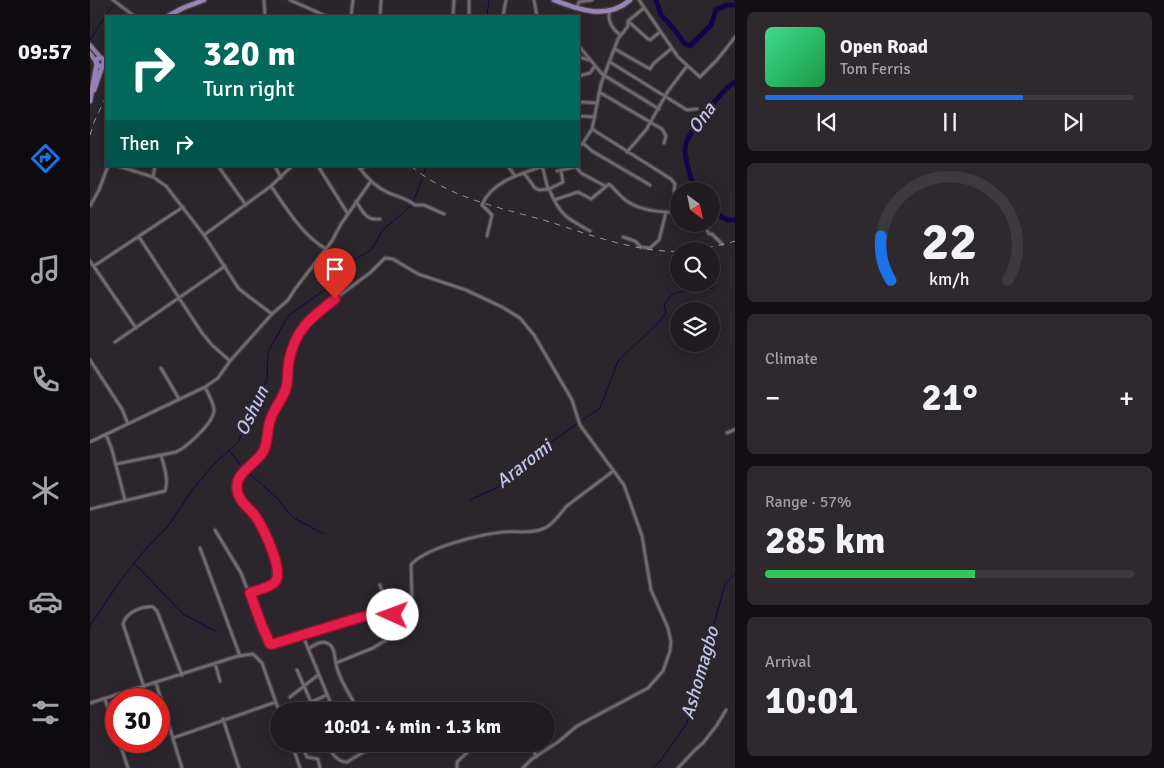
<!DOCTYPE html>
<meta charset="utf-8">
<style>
:root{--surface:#201c20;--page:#2d292d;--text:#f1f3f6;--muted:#a2a1a5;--line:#3d3a3e;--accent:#1a73e8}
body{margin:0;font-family:Signika,sans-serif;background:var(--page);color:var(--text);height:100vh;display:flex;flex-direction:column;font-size:19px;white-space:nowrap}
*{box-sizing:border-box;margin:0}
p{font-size:16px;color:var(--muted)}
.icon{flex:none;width:28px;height:28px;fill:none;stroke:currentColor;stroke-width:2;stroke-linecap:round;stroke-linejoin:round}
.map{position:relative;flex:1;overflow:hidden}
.side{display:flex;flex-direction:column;gap:12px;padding:12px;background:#120f12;width:429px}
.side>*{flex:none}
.top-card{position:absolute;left:15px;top:15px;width:475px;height:152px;border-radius:0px;box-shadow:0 2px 12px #0003,0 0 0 1px var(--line);background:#00695c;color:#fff;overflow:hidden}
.needle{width:32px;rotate:147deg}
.tools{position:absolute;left:580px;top:182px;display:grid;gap:10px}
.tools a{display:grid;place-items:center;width:50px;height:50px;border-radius:50%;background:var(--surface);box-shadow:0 2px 12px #0003,0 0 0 1px var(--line);font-size:25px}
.speed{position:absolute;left:15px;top:688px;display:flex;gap:10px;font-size:25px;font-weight:700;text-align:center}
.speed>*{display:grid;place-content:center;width:65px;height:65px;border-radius:50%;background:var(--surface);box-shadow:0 2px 12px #0003,0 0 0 1px var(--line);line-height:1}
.speed .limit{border:8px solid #d22;background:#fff;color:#111}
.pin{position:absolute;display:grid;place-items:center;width:42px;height:42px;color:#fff;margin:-51px -21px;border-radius:50% 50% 50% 0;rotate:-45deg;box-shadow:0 0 5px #0007}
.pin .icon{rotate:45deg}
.me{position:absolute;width:55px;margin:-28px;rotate:272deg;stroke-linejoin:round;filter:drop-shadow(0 0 4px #0008)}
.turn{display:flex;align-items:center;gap:18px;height:105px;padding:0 15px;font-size:22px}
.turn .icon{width:65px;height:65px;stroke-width:2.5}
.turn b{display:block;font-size:35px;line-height:42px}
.then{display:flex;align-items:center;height:48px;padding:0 15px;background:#0003;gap:10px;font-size:19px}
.big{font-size:38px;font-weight:800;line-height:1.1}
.side .card{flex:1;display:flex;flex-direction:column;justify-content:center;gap:8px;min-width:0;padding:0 18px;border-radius:8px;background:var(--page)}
.side .dial{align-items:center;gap:0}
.dial svg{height:130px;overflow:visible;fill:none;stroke:var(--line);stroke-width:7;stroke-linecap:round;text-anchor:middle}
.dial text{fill:var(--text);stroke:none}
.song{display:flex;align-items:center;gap:15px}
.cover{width:60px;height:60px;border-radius:8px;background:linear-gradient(135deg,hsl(150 70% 55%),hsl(140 70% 35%))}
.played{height:5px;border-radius:2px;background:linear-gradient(90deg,var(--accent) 70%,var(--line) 70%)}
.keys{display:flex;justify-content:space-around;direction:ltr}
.heat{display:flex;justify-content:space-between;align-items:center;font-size:28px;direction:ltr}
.charge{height:8px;border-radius:4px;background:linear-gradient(90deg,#34c759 57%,var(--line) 0)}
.trip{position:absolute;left:180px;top:702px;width:285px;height:50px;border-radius:25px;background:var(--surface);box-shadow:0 2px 12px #0003,0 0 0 1px var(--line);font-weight:800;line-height:50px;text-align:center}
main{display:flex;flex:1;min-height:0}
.menu{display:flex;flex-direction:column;width:90px;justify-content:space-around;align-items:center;background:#0d0b0d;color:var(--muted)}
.menu .icon{width:35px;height:35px}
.menu .active{color:var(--accent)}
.menu b{font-size:22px;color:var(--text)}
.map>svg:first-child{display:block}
</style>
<main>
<nav class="menu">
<b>09:57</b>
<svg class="icon active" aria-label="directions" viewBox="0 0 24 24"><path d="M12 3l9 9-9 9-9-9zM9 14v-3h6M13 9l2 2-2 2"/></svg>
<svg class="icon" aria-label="music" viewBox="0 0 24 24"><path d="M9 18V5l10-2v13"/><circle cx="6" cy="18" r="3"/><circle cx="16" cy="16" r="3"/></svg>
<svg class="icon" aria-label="phone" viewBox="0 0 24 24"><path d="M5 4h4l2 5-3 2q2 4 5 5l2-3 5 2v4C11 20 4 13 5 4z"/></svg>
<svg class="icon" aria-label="climate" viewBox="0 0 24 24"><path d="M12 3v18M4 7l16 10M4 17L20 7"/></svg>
<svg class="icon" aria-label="car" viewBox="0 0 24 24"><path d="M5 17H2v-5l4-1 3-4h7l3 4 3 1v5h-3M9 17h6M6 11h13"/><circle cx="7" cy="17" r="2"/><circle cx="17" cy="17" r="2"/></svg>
<svg class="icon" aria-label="filters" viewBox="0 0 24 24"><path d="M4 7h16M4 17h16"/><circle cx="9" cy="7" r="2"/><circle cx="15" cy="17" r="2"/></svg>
</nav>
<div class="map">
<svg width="646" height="768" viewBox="0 0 646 768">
<rect width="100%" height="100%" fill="#2b262b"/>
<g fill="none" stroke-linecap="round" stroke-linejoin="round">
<path stroke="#14054a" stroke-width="1" d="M397 16 399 0
M0 40 19 11 28 0
M334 173 336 166
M491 421 510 408 528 361 569 322 576 313 574 305C576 302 579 297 582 295 587 291 615 289 624 288
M139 450 151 466 186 497 202 517 234 534
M380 500 417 483 454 447 487 424
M44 563 93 614 127 632
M0 626 30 581 53 552 79 525 103 489 123 465 148 442 162 409 177 380 178 352 198 316 243 284 256 272 263 261 282 249 292 231 322 205 332 179
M563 768 568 764 597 723 635 584 646 573"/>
<path stroke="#14054a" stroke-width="5" d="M566 0 571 15 584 29 594 43 600 46 621 25 626 10 636 5H646
M605 191C601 178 595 163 595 149 595 134 632 90 646 81
M621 212 638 220H646"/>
<g stroke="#484448" stroke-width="5">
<path id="minor" d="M23 0 44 16
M174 0 175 16
M200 0 236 16
M379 0V16
M444 0 447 16
M549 0 588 57 610 77 627 60 646 36
M487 7 489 2 502 0
M520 11C516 21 523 29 530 35
M261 16 263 0
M290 16 291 0
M363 16 364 0
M413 16 416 0
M538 21 558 39 560 40 570 32
M489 46 512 74
M525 49 560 69 564 63 581 49
M489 57 499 60
M520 62 597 110 607 109
M512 74 569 109
M489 76 500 73 505 66
M509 92 572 129 576 136 574 143
M489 102 507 103
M489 116 505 117
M502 129 581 179 585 184 584 191 589 199
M493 143 502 151 560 185
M489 147 493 143 502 129 511 84 528 39 538 26V21L554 8
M537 152 556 130 578 91 597 66
M28 166 63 177 76 186 114 235 149 289 182 314
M128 166 156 205
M185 166 191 178
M228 166 258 214
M268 166C276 177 287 188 299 193 309 197 318 199 325 205H334L354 214
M418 166 425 176
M485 166 491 173 515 186
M270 169 275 166
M467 171 485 167
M434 173 445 188 449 190 459 189 473 182 471 171
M63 177 65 166
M181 186C197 209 212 235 236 249
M459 189C470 215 476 218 500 231
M464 200 488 192 501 199 519 184C526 190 532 199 540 203 554 211 574 213 589 212
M266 201C273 212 276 221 290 219
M0 206 9 190 18 166
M614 224 619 234H622L632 244
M114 235 181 186 202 166
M397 236 402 215 392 205C401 182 430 174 451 167L453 169 458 189
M49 237 112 333 122 345 140 361
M533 237 545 241 551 247 560 248 569 240 576 212
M0 261 46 328
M4 266 93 207
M25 342 135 266
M0 360 32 409 38 424
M71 368 89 399
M637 433 646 429
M16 434 22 450 35 500
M0 442 115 387 128 378 140 361 182 314 198 300 205 289 242 241 251 224 281 181
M26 464 86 452C97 447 125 422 124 409 123 402 118 393 115 387
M0 509 75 491C79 480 74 466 71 455
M125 530 151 573 172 627 180 643 185 644 267 618 297 611 298 608 290 585
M110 548 150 656
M160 593C167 590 179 588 185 583 196 572 173 529 166 518 159 505 148 501 147 485L153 473 170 457 175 448 180 418 195 392 197 385 199 360 206 336 220 320 233 308 281 272 295 258 303 259 328 274 376 290 412 307 430 318 444 335 482 400 490 425 534 485 552 536 561 590 578 628 581 642 580 651 573 671 558 688 487 726 468 742 442 759 433 768
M298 610 311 607 322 601 321 565C334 548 391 534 414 532 428 531 442 534 455 528 465 523 470 513 477 506 492 494 508 483 523 471
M213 636 244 711
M218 649C223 646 230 640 237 643 246 646 244 660 247 668 251 683 262 698 269 711
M125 663 130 681
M246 663 283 648 306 634 308 630 302 610
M207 670 221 702
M66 683 92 768
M54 687 33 624C36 612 52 606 63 607L67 611 92 675
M200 697 228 675
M15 699 26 733
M0 703 148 656 163 654 172 663 189 711
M201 711 237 695
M133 719 149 768
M83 738 186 702
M29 741 38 768
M202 744 210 768
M211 744 217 757 228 759 230 768
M236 744C242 752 246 762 257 762L287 744
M442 744 446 757
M213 748 230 744
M367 768V762L386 744
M588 768 605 750 613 743 627 725 636 710"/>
</g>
<g stroke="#484448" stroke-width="6">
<path id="primary" d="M0 45 11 58
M0 53 6 62"/>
</g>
<g stroke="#484448" stroke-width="7">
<path id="trunk" d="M464 0C489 10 517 20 540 0
M78 16 93 8 114 0
M6 62a4 4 0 1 1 8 0a4 4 0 1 1-8 0Z
M4 90 13 64
M0 101 7 63"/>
</g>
<use href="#minor" stroke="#726c72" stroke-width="2.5"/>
<use href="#primary" stroke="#8f7da7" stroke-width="4"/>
<use href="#trunk" stroke="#9983b8" stroke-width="4.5"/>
<path stroke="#9a969a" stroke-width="1" stroke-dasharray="6 6" stroke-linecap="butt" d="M0 135 4 122 16 97
M321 166C360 199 413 208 460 222 497 234 535 248 574 251 599 253 622 247 646 241"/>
</g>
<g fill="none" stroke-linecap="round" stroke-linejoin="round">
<g stroke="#92132f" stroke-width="12">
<path id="route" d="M245 299C221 318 205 329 199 361 197 370 199 381 195 391 191 401 183 410 180 421 177 430 178 441 174 450 168 463 147 471 147 486 146 500 159 507 166 517 173 528 196 573 184 583 178 588 167 590 160 593L172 626 180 644H183L268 618 297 611 298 610H302L303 615"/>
</g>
<use href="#route" stroke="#e11d48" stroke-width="9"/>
</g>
<g text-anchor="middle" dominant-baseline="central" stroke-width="5" stroke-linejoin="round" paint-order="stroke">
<g font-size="19" font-style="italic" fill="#bfc4ed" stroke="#2b262b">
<text transform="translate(612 118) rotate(-54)">Ona</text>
<text transform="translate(162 411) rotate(-64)">Oshun</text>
<text transform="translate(434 464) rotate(-38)">Araromi</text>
<text transform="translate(610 673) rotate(-74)">Ashomagbo</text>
</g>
</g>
</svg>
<div class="tools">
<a><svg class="needle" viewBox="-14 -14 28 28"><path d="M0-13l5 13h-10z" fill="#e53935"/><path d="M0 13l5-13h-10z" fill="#a2a1a5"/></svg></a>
<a><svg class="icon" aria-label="search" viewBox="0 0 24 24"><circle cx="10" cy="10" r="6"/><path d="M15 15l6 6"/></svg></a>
<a><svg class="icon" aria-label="layers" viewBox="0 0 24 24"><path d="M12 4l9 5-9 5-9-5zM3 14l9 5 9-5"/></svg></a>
</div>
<div class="speed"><div class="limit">30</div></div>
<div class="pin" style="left:245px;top:299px;background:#d93025"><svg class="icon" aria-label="arrive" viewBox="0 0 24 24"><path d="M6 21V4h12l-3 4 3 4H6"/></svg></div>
<svg class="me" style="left:303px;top:615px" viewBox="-20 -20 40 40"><circle r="19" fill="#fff"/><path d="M0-13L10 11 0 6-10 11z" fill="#e11d48"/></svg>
<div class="trip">10:01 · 4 min · 1.3 km</div>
<div class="top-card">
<div class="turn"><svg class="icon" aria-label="right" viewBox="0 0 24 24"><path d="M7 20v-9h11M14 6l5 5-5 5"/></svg><div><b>320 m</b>Turn right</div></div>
<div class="then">Then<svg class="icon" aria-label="right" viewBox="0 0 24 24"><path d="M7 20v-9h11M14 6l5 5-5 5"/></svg></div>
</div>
</div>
<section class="side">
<div class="card">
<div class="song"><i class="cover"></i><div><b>Open Road</b><p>Tom Ferris</p></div></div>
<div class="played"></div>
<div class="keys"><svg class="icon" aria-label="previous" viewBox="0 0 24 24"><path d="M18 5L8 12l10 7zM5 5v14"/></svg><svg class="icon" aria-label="pause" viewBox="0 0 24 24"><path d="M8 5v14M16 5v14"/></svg><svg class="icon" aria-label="next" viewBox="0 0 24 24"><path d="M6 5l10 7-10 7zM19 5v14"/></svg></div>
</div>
<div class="card dial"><svg viewBox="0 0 100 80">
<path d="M14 69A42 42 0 1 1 86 69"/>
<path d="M14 69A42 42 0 0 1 8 42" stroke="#1a73e8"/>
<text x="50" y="56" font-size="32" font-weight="700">22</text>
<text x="50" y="72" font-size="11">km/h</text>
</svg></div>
<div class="card"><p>Climate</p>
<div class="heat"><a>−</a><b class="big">21°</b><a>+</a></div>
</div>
<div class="card"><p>Range · 57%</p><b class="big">285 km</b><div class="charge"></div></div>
<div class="card"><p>Arrival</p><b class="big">10:01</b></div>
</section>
</main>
